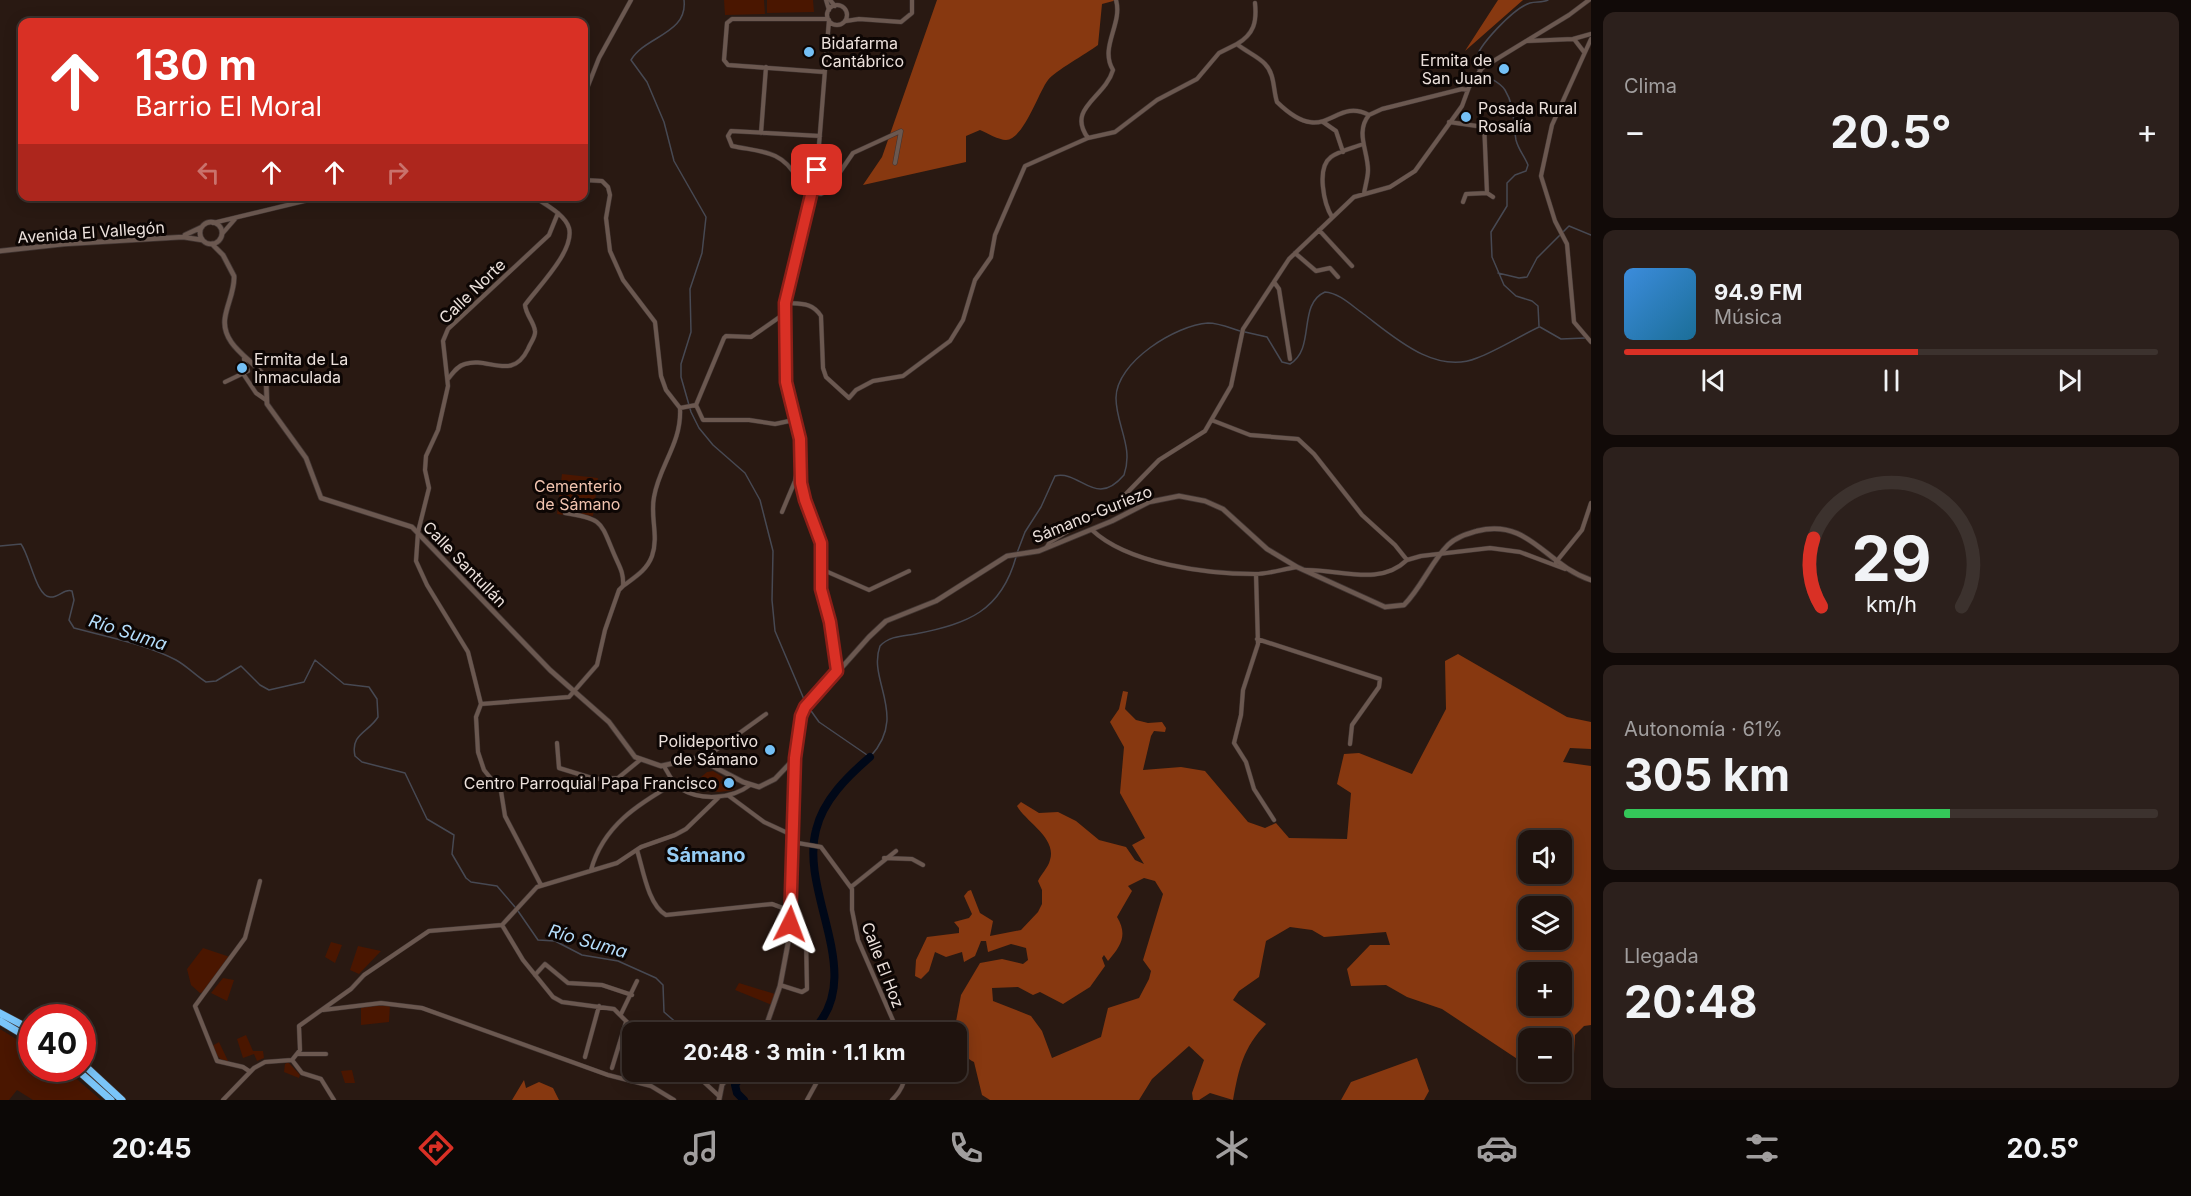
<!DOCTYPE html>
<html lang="es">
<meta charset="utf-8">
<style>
:root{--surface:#1f130e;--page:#2c201c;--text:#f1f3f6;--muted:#a19e9e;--line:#3c322e;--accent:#d93025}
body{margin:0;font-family:Inter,sans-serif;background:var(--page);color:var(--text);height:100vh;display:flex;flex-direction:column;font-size:22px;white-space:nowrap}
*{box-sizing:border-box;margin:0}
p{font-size:20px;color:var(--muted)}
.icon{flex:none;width:33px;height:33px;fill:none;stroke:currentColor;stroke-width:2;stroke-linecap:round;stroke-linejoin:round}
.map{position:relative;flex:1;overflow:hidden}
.sheet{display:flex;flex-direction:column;gap:12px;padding:12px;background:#110a08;width:600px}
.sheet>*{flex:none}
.guide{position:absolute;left:18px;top:18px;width:570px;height:183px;border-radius:12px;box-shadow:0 3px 15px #0003,0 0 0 2px var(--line);background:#d93025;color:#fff;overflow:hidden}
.controls{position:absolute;left:1518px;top:830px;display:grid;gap:12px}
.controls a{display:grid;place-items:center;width:54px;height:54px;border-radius:12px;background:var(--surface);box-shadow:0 3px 15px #0003,0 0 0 2px var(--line);font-size:30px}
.speed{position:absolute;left:18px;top:1004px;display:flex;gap:12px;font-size:30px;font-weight:700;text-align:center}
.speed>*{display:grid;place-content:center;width:78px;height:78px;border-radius:50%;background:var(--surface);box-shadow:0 3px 15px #0003,0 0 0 2px var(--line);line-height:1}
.speed .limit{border:9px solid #d22;background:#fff;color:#111}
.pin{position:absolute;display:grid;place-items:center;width:51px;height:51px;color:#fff;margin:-26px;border-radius:12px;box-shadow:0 3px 9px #0006}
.me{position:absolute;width:66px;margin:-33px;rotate:3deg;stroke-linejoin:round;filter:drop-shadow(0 0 4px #0008)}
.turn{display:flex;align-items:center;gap:21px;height:126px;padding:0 18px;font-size:27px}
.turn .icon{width:78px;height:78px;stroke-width:2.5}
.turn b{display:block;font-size:42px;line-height:51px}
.lanes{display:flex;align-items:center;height:57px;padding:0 18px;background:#0003;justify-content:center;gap:30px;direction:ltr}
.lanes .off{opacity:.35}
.big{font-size:45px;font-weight:700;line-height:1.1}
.sheet .widget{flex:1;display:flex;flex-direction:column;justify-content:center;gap:9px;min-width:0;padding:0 21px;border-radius:12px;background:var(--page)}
.sheet .dial{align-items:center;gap:0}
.dial svg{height:156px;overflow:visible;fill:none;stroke:var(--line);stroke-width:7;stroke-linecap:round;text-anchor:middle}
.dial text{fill:var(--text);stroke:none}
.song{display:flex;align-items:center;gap:18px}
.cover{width:72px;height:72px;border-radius:9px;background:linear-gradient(135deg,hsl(210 70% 55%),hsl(200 70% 35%))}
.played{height:6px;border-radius:3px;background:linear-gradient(90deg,var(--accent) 55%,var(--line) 55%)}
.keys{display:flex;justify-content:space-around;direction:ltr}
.heat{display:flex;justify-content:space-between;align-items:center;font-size:33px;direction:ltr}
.charge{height:9px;border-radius:4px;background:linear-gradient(90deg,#34c759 61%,var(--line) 0)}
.trip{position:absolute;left:622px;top:1022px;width:345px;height:60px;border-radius:12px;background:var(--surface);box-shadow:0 3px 15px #0003,0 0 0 2px var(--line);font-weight:700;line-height:60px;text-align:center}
.tab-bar{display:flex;height:96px;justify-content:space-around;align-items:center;background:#0c0806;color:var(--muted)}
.tab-bar .icon{width:42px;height:42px}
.tab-bar .selected{color:var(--accent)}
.tab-bar b{font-size:27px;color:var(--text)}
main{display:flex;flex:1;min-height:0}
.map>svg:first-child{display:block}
</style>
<main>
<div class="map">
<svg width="1591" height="1100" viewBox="0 0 1591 1100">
<rect width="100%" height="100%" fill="#291912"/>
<path fill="#4a1600" d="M724 0H764L765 14 725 15Z
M767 0H813L814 12 767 13Z
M562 474 598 478 593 516 565 512 564 515 557 514Z
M713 771 723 777 720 783 734 790 719 792 689 787 707 772Z
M331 942 342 945 335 963 325 957Z
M358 946 381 951 359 974 350 970Z
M203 948 230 957 205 992 200 993 191 985 187 969Z
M223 978 234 980 227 1001 211 993Z
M739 983 775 994 772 1005 735 990Z
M390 1005 389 1022 361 1025V1007Z
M0 1029 31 1048 32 1068H64L101 1100H33L17 1090 9 1100H0Z
M246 1035 253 1051H263L264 1058 257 1061 254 1054 243 1058 237 1039Z
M219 1042 229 1063C219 1060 217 1056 212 1046Z
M288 1062 300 1075 299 1078 284 1072 285 1064Z
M352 1070 355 1083H345L341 1071Z"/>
<path fill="#873810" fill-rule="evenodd" d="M937 0H1117L1102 4 1098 45C1086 54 1055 71 1048 80 1038 93 1024 139 1006 140 999 140 987 133 980 130L966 136V162L863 185 882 157Z
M1498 0H1523L1465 51Z
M1458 654 1567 717 1591 722V749L1570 748 1563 762 1591 766V1025L1584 1026 1575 1035 1574 1054 1568 1067 1562 1069V1038H1528V1066L1442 1009 1407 997 1386 985 1351 986 1347 969 1370 945H1390L1386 932 1324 937 1312 930 1290 927 1266 941 1259 977 1239 991 1233 1000 1266 1024C1243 1048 1239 1068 1233 1100L1210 1093 1199 1100H1193L1192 1093 1204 1060 1189 1046 1152 1079 1139 1100H990L982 1095 974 1062C961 1055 957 1048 957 1032H954L961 995 980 963 1002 959 1023 964 1028 960 1026 948 1011 944 988 952 986 941H981L975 956 964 962 962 952 946 957 935 952 929 971 921 979 915 976 916 960 927 937 959 933V928L954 922 969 918 972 914 964 896 968 891 971 890 980 913 993 921 990 936 1021 930 1038 912 1042 904V890L1038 881C1041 874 1048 868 1050 860 1057 838 1026 822 1017 806L1021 802 1039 813 1058 812 1076 821 1099 840 1126 847 1135 860 1144 864 1132 845 1145 838 1120 793 1124 747 1110 722 1119 709 1123 691 1128 692 1125 709 1136 720 1148 723 1162 722 1166 728 1165 732 1154 731 1151 736 1143 770 1181 767 1205 771 1248 822 1265 828 1276 823 1289 838 1347 839 1351 793 1337 784 1344 754 1359 753 1412 774 1446 709 1445 661ZM1528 840H1562V873H1528ZM1144 878 1155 881 1163 894 1143 960 1151 971 1149 979 1139 998 1108 1008 1101 1037 1052 1058 1042 1031 1031 1016 993 1001 992 988 1018 987 1033 995 1040 992 1063 1004 1090 987 1105 966 1102 958 1104 955 1108 961C1121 946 1128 935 1117 917L1132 891 1128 886ZM1528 906H1562V939H1528ZM1528 972H1562V1005H1528Z
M1417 1058 1429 1091 1424 1100H1341L1351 1082Z
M524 1080 526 1088 539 1082 553 1088 559 1100H512Z"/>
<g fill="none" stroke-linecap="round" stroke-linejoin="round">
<path stroke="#474953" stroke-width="1.5" d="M684 0C688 34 645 36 631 60L647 82 664 122 674 161 706 217 702 253 690 289 691 332 681 364V377L691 412 699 428 713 445 745 473 760 500 773 551 772 600 775 631 806 704
M1498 273 1519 278 1527 277 1537 258 1569 226 1591 235
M1539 326 1538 306 1532 301 1516 296 1504 285 1492 257 1491 232 1507 206V183L1515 175 1526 171 1528 165C1525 157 1518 149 1516 140 1513 123 1515 106 1505 90 1497 77 1478 78 1475 62 1477 46 1514 8 1530 3 1536 1 1542 3 1548 0
M1540 327 1561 339 1585 338
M1245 332 1267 337 1282 362 1290 364C1316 349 1297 304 1325 292 1340 293 1353 307 1365 315 1395 338 1436 375 1477 358 1498 350 1518 337 1539 327
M0 546 21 544C30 556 36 596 50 597 59 598 64 588 72 591L74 600 69 620 74 628C108 637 145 644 176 660 187 666 196 676 206 682L216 681 241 666 260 685 269 690 304 682 315 660 344 684 369 687 377 699 378 717C369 732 350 734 355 756L362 762 405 773 427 819 454 835 452 854 466 878 471 882 497 886 515 907
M1017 553 1025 532 1041 507 1055 476C1081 470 1095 509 1124 475 1134 447 1116 425 1116 398 1116 362 1176 325 1208 323 1219 323 1230 328 1240 331
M809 708 819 722 870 757C909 715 867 681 880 646 889 636 903 636 915 634 968 624 1001 611 1016 557
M518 911 538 940 555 941 582 955 618 961 656 978 663 985 664 1012 687 1032
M725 1071 735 1084"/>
<path stroke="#000818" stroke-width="8" d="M811 1032C869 978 799 894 816 830 823 800 848 776 870 757
M744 1100 737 1093 735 1085 745 1071"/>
<g stroke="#413532" stroke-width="5">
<path id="minor" d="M826 0 829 10
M830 0 835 6
M827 15a10 10 0 1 1 20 0a10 10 0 1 1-20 0Z
M829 20 817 170 785 303V365L788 396 800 439 801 483 805 500 821 543V591L830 622 837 671
M846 21 859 19 901 22 912 13V0
M1574 39 1584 52
M1591 39 1552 125 1541 176 1555 221 1567 244 1574 322 1591 342
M1527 41 1573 39 1591 34
M1237 44C1254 34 1257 22 1255 3
M824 72 728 65 724 60 727 23 732 19H828
M584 96 599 58 631 0
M1323 122 1336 131 1343 152
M1449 122 1484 127
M1484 122 1487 193
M761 133 766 67
M1088 138C1066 108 1105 98 1113 70 1099 47 1123 24 1116 0
M584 180 602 181 608 187 610 195 606 218 610 251 623 280 655 322 661 376 666 390 680 408C682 443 659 466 654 497 650 517 659 536 652 556 647 570 635 577 623 586
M814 182 797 178C782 150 761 152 732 146L728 136 731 131 820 136
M812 193 821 194 827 191 853 153 901 131 895 163
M1364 194C1365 186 1368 178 1368 170 1368 151 1355 132 1369 115L1382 109 1462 89 1468 90
M1463 202 1466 194 1487 193 1493 197
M1332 217C1324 204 1316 168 1331 157 1339 151 1353 148 1363 144
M213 223 325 196
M1319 230 1352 266
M222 234 235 219
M1295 253 1316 271 1330 268 1338 277
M1274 282 1279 289 1290 359
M785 303C801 304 812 302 821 316L823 368 826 377 849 398 856 390 873 381 903 376 950 341 963 320 975 280 991 257 995 235 1025 166 1088 138 1115 132 1157 100 1197 79 1219 53 1237 44C1245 51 1259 57 1265 64 1275 74 1273 90 1277 102 1326 150 1333 96 1369 115
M784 314 751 337 726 336 724 338 696 405 703 420H749L775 424 794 420
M244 375 256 393 266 400
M448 379C453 373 457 366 465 364 488 356 512 382 528 349 530 343 536 337 535 331 534 322 526 315 525 305 537 288 575 251 569 228 565 214 544 204 533 196
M225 382 248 371 244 359
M680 408 696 405
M1214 421 1250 435 1298 439 1314 454 1362 515 1395 545 1407 560 1421 556 1490 548 1520 552 1565 569
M782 512 795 481 801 450
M1092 530C1128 564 1207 574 1255 574 1269 574 1283 569 1297 567
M1046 548 1050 542 1122 498 1159 460 1205 431 1231 386 1243 329 1289 259 1354 197 1390 187 1415 171 1462 106 1469 87 1482 68 1569 15 1589 0
M1556 562 1582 530 1591 503
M821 569 869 590 909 571
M1305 570C1340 569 1379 587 1407 560
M1256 574 1258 644 1243 690 1241 715 1234 743 1246 762 1254 789 1274 820
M1257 639 1380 679 1379 687 1352 725 1350 744
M481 704 468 652 427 585 416 561 418 532 429 488 425 470 426 456 438 430 448 386 443 341 448 329 549 235 558 213
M481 704 569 697 597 665 605 630 619 590 623 586C624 572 619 566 614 554 600 521 603 519 565 513
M481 704 476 717 478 752 484 770 501 791 505 816 541 885
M557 743 559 768 595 779 618 778 640 760
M702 760 766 714
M664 766C668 773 673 784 681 789 701 801 732 799 750 785
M729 796 764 822 792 835
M792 842 821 847 852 889V910L858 940 898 1032
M637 850C643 869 648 905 666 915L772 904 799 914 806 937 807 989 802 992 780 985
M884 858 912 859 923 865
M591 870C603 826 638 804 675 783
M851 887 896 851
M502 925 523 960 553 997 562 1002 614 1009 637 1032
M535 975 545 964 568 983 602 985 632 995
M323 1010 381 1003 422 1008 608 1075 651 1086 674 1100
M621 1014 637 981
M298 1054H326
M585 1057 599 1006
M292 1060 302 1073 321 1079 334 1100
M612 1068 626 1022
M249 1071 243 1067 217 1061 195 1006 245 938 260 881
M692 1071 719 1096
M640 1073V1071
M223 1100 254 1068 265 1062 292 1060 300 1050 299 1026 351 989 364 975 429 931 502 925 537 887 617 863 641 847 675 835 686 829 719 797
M807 1100 823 1071
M892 1100C901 1091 905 1083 905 1071"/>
</g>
<g stroke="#413532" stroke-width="6">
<path id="tertiary" d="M200 233a11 11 0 1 1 22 0a11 11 0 1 1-22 0Z
M185 235 202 227
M212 244 223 255 234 276C235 290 227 304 225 318 221 346 254 360 266 378L267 404 306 458 321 498 412 527 550 670 609 722 635 757 661 766 697 758 743 782 759 787 775 779 795 758
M0 251 64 244 183 237 202 240
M764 1032 780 986 789 938 795 758 802 712 869 637 886 621 936 601 1007 556 1039 551 1112 521 1149 502 1179 496 1205 501 1223 509 1267 549 1297 567 1385 607 1404 605C1422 587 1431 562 1448 545 1456 537 1467 534 1477 531 1530 518 1545 565 1591 580
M719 1100 722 1085 732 1071"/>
</g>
<g stroke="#413532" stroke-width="8">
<path id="motorway" d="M0 1013 32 1030
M0 1021 32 1040
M82 1063 122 1100
M75 1068 111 1100"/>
</g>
<use href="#minor" stroke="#6b5850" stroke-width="4"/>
<use href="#tertiary" stroke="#6b5850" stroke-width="4.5"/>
<use href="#motorway" stroke="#7ac5f9" stroke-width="7"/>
</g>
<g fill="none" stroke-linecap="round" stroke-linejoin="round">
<g stroke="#8d1f18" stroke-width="15">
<path id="route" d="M790 924 795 758 801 716 805 707 837 671 830 622 821 589V543L805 500 801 483 800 439 786 382 785 303 817 170"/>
</g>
<use href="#route" stroke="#d93025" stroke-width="10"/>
</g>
<g fill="#74c0f6" stroke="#0d0604" stroke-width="2">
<circle cx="809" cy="52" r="6"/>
<circle cx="1504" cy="69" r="6"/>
<circle cx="1466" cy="117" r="6"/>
<circle cx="242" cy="368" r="6"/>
<circle cx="770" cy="750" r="6"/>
<circle cx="729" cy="783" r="6"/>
</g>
<g text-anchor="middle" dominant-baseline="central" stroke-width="6" stroke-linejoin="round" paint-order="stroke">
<g font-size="16" fill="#ece1dc" stroke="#0d0604" text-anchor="start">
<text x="821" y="43">Bidafarma<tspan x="821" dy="18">Cantábrico</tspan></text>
<text x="1492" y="60" text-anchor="end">Ermita de<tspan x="1492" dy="18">San Juan</tspan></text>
<text x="1478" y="108">Posada Rural<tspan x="1478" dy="18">Rosalía</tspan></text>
<text x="254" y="359">Ermita de La<tspan x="254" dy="18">Inmaculada</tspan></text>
<text x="758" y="741" text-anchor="end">Polideportivo<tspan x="758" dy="18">de Sámano</tspan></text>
<text x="717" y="783" text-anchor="end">Centro Parroquial Papa Francisco</text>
</g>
<g font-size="16" fill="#ece1dc" stroke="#0d0604">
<text transform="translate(91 232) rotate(-4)">Avenida El Vallegón</text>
<text transform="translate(472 291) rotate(-44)">Calle Norte</text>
<text transform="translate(1092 514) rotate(-22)">Sámano-Guriezo</text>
<text transform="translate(465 564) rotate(46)">Calle Santullán</text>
<text transform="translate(883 965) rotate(69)">Calle El Hoz</text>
</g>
<g font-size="16" fill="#f2c4b0" stroke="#0d0604">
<text x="578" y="486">Cementerio<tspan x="578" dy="18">de Sámano</tspan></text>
</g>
<g font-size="18" font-style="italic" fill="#b5defc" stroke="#0d0604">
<text transform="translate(128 632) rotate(18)">Río Suma</text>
<text transform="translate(588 941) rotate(16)">Río Suma</text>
</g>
<g font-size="20" font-weight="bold" fill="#96cdf5" stroke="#0d0604">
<text x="706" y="855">Sámano</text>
</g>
</g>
</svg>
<div class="controls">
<a><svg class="icon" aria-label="sound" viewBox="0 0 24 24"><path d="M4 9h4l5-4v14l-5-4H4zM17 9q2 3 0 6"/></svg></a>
<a><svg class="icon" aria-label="layers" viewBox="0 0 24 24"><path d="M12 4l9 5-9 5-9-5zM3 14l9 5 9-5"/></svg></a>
<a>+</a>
<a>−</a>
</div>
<div class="speed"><div class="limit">40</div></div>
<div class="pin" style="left:817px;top:170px;background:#d93025"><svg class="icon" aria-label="arrive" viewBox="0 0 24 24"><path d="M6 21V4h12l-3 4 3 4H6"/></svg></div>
<svg class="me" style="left:790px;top:924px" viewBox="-20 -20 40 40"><path d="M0-17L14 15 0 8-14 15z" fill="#d93025" stroke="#fff" stroke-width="4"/></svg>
<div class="trip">20:48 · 3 min · 1.1 km</div>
<div class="guide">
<div class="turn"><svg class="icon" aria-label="ahead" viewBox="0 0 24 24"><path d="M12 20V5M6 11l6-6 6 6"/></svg><div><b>130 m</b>Barrio El Moral</div></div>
<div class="lanes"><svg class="icon off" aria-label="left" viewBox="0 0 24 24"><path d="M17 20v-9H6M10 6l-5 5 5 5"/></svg><svg class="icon" aria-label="ahead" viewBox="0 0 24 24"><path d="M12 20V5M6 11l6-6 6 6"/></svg><svg class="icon" aria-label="ahead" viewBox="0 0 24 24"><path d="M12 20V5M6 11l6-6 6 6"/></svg><svg class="icon off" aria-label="right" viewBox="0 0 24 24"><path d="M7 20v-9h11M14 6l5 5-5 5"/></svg></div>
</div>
</div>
<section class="sheet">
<div class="widget"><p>Clima</p>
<div class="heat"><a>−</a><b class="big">20.5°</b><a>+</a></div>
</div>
<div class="widget">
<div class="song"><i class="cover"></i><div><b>94.9 FM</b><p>Música</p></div></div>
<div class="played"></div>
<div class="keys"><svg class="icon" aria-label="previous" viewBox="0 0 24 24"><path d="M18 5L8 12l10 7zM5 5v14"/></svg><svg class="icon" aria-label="pause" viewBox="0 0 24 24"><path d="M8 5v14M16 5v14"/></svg><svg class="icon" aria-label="next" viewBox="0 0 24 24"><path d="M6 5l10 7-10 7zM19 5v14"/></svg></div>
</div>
<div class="widget dial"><svg viewBox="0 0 100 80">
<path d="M14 69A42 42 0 1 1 86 69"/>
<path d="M14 69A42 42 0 0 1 10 34" stroke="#d93025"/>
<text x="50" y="56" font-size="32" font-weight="700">29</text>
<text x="50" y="72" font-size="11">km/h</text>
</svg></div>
<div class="widget"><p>Autonomía · 61%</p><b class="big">305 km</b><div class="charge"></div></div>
<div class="widget"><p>Llegada</p><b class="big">20:48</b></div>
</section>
</main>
<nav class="tab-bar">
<b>20:45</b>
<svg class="icon selected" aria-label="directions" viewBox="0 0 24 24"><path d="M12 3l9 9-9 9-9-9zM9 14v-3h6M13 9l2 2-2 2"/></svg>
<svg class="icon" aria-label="music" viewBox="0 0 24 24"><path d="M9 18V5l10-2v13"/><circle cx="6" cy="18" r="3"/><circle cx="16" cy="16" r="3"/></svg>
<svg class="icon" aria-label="phone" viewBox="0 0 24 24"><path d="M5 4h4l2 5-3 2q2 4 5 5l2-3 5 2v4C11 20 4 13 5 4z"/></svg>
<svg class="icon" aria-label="climate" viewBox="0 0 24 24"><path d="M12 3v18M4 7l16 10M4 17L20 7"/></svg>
<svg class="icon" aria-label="car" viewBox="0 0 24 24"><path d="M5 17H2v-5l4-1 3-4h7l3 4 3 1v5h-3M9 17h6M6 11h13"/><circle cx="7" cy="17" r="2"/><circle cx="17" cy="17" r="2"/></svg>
<svg class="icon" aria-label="filters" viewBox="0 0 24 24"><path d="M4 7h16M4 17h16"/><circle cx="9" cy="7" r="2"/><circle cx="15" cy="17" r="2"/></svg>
<b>20.5°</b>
</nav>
